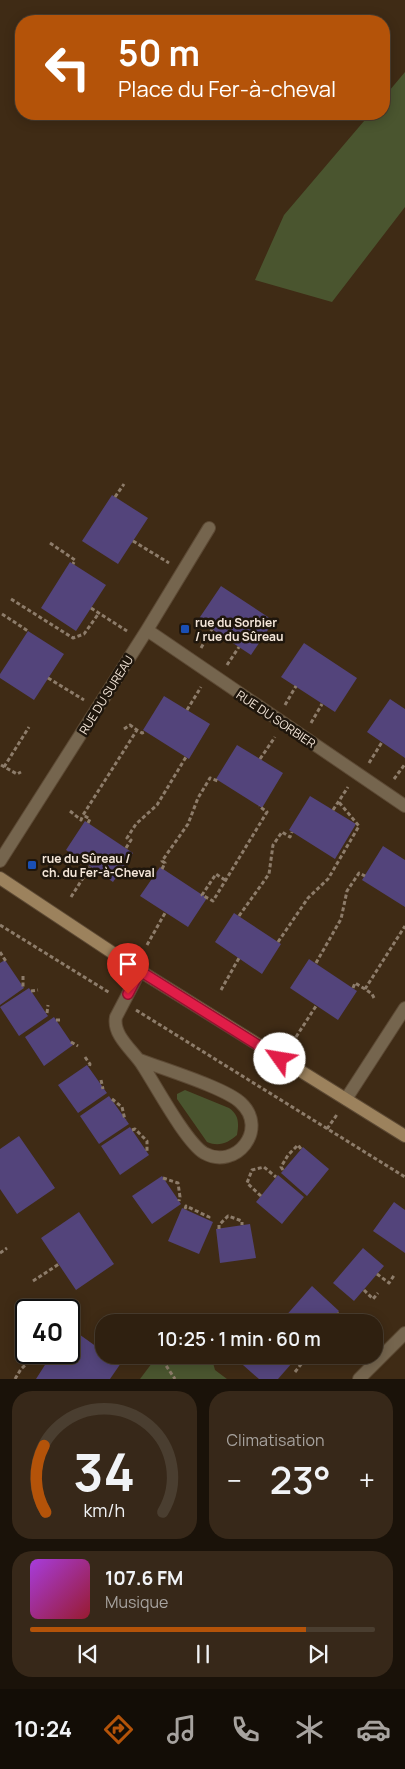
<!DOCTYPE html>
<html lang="fr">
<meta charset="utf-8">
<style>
:root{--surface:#2f2010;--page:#372819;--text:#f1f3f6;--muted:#a7a39f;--line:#4a3e30;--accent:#b45309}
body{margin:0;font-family:Manrope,sans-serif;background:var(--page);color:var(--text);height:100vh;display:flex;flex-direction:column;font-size:19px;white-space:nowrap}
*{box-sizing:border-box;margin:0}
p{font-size:16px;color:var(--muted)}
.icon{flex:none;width:28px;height:28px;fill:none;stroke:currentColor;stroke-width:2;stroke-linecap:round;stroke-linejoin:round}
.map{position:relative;height:1379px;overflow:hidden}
.panel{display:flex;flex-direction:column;gap:12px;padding:12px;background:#1a1209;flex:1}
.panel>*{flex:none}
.guide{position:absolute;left:15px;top:15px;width:375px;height:105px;border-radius:20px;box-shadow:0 2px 12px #0003,0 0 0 1px var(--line);background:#b45309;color:#fff;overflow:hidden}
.speed{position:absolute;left:15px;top:1299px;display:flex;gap:10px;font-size:25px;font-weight:700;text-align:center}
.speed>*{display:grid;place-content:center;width:65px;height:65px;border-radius:50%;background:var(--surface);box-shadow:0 2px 12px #0003,0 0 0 1px var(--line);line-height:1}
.speed .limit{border:2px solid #111;border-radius:8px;background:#fff;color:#111}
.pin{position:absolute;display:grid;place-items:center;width:42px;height:42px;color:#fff;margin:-51px -21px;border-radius:50% 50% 50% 0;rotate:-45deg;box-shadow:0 0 5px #0007}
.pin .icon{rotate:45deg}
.me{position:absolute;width:55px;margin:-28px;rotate:302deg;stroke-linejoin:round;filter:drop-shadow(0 0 4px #0008)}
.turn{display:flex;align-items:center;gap:18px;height:105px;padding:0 20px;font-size:22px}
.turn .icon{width:65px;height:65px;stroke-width:2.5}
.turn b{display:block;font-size:35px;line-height:42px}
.big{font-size:38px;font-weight:600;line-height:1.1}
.panel .tile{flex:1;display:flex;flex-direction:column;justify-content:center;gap:8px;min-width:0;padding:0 18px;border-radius:20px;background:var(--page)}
.panel .dial{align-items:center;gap:0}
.dial svg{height:130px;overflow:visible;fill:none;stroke:var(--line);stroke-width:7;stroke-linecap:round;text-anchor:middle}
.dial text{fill:var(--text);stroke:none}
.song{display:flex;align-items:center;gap:15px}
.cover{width:60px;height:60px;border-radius:8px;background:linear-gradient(135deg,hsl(280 70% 55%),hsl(350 70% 35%))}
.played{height:5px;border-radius:2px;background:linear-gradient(90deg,var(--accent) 80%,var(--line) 80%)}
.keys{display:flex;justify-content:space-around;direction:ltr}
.heat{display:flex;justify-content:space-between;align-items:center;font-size:28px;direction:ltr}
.panel .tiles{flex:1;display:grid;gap:12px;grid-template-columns:1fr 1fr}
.tile:last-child{grid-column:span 2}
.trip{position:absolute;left:95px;top:1314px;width:288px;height:50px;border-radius:20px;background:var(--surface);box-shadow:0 2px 12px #0003,0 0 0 1px var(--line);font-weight:600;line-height:50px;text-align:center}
.dock{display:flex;height:80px;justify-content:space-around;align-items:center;background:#130d06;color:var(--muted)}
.dock .icon{width:35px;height:35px}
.dock .on{color:var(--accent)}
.dock b{font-size:22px;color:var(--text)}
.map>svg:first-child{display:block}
</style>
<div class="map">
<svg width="405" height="1379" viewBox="0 0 405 1379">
<rect width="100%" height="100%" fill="#3f2b15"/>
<path fill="#4a552f" d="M405 72V207L332 302 255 280 284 215 370 114H384V97Z
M185 1090 229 1108C239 1115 239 1123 237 1135 228 1143 219 1147 207 1142L177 1099V1094Z
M158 1355H211L215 1370 227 1379H140Z"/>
<path fill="#53447b" d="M112 495 148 518 118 564 82 541Z
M70 562 106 585 76 631 41 608Z
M221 586 274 621 251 655 198 620Z
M28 631 64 654 34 700 0 678V674Z
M304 643 357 678 335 712 281 677Z
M164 696 210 724 189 759 143 730Z
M390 699 405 709V758L367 732Z
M237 745 283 773 262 808 216 779Z
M310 796 356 824 335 859 289 830Z
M85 821 133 853 113 882 66 850Z
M383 846 405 860V907L362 880Z
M160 867 207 898 188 927 140 896Z
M234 913 281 944 262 974 215 942Z
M309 959 357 991 338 1020 290 988Z
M5 960 24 988 0 1005V963Z
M29 988 48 1016 19 1036 0 1007Z
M54 1017 73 1045 44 1066 25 1037Z
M87 1065 107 1093 78 1113 58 1085Z
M109 1096 129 1124 99 1144 80 1116Z
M130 1127 149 1155 120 1175 101 1146Z
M19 1136 55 1188 17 1214 0 1189V1149Z
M303 1147 329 1169 307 1196 281 1173Z
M278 1175 304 1197 282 1224 256 1202Z
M162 1176 181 1204 152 1224 132 1196Z
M394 1202 405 1210V1253L373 1231Z
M182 1208 213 1222 199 1254 168 1241Z
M79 1212 114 1264 76 1290 41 1238Z
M250 1224 256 1258 220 1263 216 1229Z
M363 1248 384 1266 354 1301 333 1283Z
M312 1286 339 1311 329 1322H289L284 1318Z
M76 1332 104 1352V1355H109L121 1363 110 1379H36L50 1357 56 1361 62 1352H69V1343Z
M252 1355H299L278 1379H259L243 1365Z"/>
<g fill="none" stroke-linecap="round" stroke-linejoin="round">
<g stroke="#5c4934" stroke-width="14">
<path id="street" d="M147 630 405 806
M0 861 147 630 209 528
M140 1060C163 1069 226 1088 241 1103 269 1129 236 1171 204 1153 186 1142 156 1086 143 1066 135 1052 112 1036 116 1017L140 971
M346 1099 405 1008
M359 1379 405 1333"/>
</g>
<g stroke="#5c4934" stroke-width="14">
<path id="secondary" d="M0 878 140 971 405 1136"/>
</g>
<path stroke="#8d7c6a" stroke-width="3" stroke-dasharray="4 2.5" stroke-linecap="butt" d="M115 497 124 484
M133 541 169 563
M50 543 75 560 73 564
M11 599 73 638 84 634 99 613
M91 608 127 631
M2 614 28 631
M201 648 212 629
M227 665 239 647
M48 678 84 700
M285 705 296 686
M187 710 201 687
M311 723 322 704
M124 729 130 725 137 730
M260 759 275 737
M369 763 382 742
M1 765 17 774 21 772
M4 767 29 727
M394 779 405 764
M333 810 348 787
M70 811 81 820 83 815
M88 823 90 819 83 815 137 730 142 733 145 732
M126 848 131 840 127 838 136 824 157 805 186 757
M162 869 165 863 162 861 188 824 198 798 210 778 218 781
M225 880 216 874 202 895 213 901 267 812 259 806
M71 897 90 867
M239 916 269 874 273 845 282 832 290 837 292 832
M0 925 110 993
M278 942 308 898 328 879 359 826 338 801
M147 945 165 913
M0 952 7 963
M316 963 341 919 347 891 359 873 365 876
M23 976V987
M353 988 355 983 365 989
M221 990 239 958
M31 991 38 990
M374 998 372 994 365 989 405 926
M136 1010 405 1177
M47 1013 48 1005
M56 1020H61
M296 1037 316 1006
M71 1042 78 1046
M85 1057 90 1064 89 1068
M101 1080 103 1089
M112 1099 122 1107 125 1120
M327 1129 338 1113
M132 1130 135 1129 147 1141V1152
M283 1170 281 1167 288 1155 298 1145 301 1149
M163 1178 178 1183 180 1197 179 1201
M261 1196 247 1183 252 1170 264 1167 276 1177
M185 1209 186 1206 209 1217 208 1220
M219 1229V1225L228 1216 242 1221V1225
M0 1253 7 1248
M377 1274 389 1283 395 1274
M33 1281 59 1264
M364 1290 373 1299 378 1293
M45 1310 55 1301
M337 1313 341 1318 340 1322
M37 1353 38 1357 46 1363
M159 1355 175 1379
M295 1372 302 1363 296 1358
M15 1379 21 1369 37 1354"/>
<use href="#street" stroke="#75654e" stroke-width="12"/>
<use href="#secondary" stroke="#9c825d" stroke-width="12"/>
</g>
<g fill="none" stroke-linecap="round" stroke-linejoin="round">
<g stroke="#92132f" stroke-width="12">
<path id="route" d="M128 994 140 971 280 1059"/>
</g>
<use href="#route" stroke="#e11d48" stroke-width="9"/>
</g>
<g fill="#1a4fb4" stroke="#1f160c" stroke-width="2">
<rect x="180" y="624" width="10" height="10" rx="2.5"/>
<rect x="27" y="860" width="10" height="10" rx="2.5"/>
</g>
<g text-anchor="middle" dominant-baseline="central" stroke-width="5" stroke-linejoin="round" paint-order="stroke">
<g font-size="12" font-weight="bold" fill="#f4e6d9" stroke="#1f160c" text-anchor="start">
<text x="195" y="622">rue du Sorbier<tspan x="195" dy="14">/ rue du Sûreau</tspan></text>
<text x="42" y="858">rue du Sûreau /<tspan x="42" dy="14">ch. du Fer-à-Cheval</tspan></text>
</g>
<g font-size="12" fill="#f4e6d9" stroke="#1f160c">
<text transform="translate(106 695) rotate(-58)">RUE DU SUREAU</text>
<text transform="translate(276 719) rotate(34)">RUE DU SORBIER</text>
</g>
</g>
</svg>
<div class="speed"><div class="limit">40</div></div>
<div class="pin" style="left:128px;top:994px;background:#d93025"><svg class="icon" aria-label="arrive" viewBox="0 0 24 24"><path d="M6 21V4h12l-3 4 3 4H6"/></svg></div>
<svg class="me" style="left:280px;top:1059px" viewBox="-20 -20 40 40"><circle r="19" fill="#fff"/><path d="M0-13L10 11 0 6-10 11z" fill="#e11d48"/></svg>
<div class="trip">10:25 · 1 min · 60 m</div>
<div class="guide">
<div class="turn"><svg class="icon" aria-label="left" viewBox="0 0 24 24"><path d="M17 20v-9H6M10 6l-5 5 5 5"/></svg><div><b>50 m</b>Place du Fer-à-cheval</div></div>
</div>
</div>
<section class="panel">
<div class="tiles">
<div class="tile dial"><svg viewBox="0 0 100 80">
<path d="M14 69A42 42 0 1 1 86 69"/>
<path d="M14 69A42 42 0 0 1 13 28" stroke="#b45309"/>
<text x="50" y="56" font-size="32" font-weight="700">34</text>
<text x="50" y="72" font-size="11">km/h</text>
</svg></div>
<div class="tile"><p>Climatisation</p>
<div class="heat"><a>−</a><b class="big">23°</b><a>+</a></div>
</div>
<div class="tile">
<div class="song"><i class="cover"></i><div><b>107.6 FM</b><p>Musique</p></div></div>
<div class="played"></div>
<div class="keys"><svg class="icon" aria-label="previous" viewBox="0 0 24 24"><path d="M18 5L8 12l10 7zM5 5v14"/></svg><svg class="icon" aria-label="pause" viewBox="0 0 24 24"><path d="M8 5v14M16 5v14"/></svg><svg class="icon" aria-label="next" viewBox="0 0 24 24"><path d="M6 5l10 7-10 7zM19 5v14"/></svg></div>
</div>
</div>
</section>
<nav class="dock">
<b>10:24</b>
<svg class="icon on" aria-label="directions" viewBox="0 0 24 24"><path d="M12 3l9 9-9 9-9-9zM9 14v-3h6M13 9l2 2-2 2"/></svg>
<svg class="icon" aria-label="music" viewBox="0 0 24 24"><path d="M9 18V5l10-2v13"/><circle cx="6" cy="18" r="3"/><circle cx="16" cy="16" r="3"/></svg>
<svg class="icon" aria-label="phone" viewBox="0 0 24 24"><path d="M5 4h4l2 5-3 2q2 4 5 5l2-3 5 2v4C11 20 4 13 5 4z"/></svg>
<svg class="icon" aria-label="climate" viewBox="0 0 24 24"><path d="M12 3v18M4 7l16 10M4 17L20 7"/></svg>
<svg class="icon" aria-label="car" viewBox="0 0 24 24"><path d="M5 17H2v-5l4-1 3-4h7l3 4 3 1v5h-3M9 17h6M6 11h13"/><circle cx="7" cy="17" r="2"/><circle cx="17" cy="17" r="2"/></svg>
</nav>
